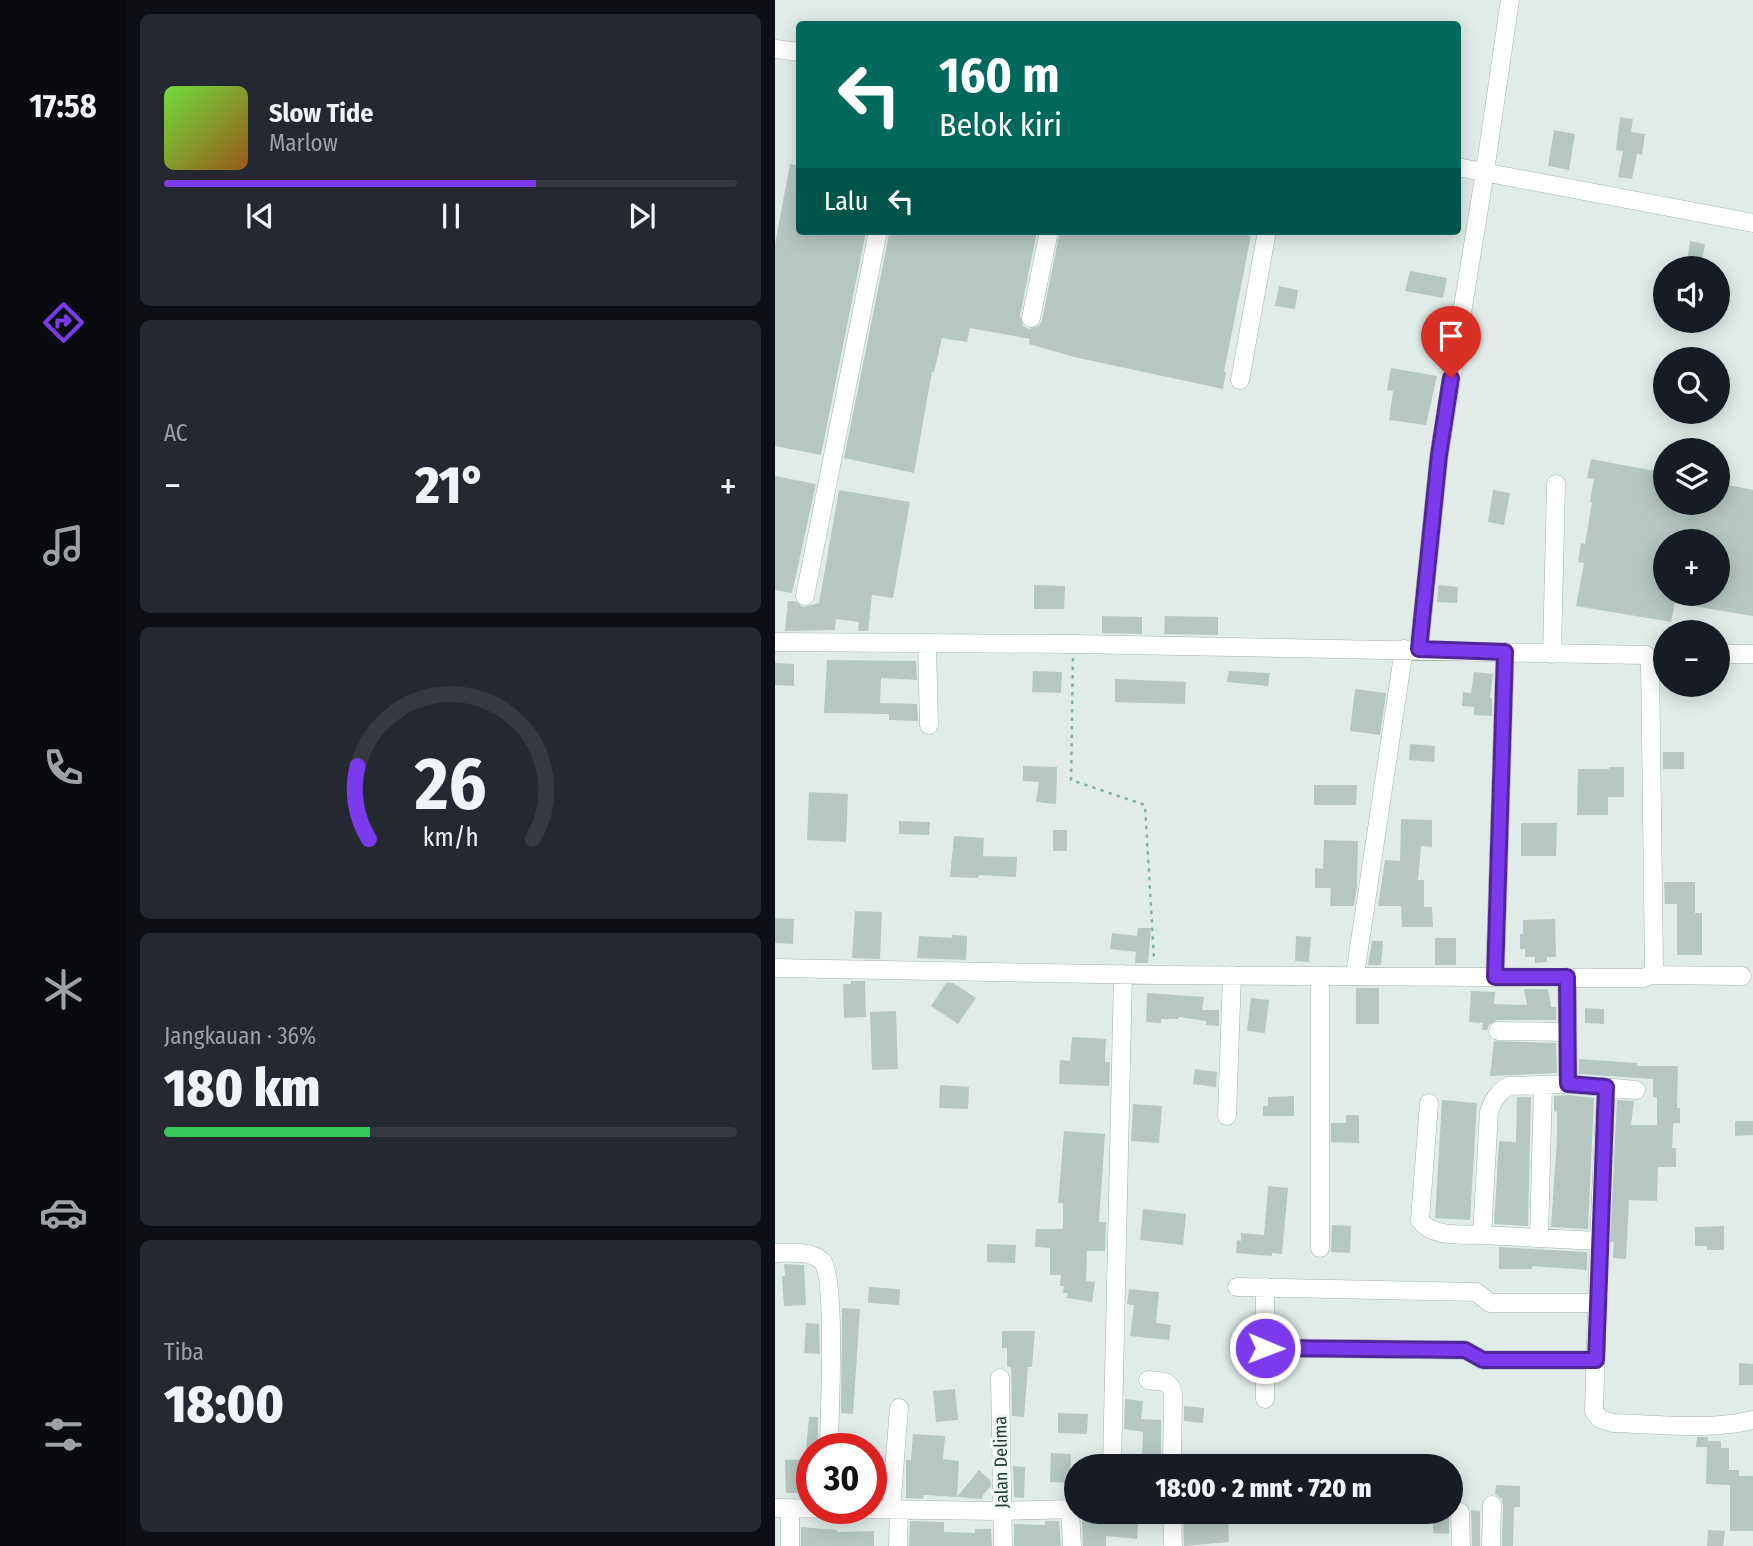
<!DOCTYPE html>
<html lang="id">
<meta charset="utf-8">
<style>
:root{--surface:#171b24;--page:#242831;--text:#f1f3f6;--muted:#9ea1a6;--line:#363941;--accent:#7c3aed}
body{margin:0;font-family:"Fira Sans Condensed",sans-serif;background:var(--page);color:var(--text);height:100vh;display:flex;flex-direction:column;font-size:26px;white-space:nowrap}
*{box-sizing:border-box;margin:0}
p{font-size:23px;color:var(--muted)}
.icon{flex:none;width:38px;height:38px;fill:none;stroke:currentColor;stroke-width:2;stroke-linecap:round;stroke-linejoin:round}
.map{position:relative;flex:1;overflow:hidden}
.side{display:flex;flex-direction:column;gap:14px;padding:14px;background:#0d0f14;width:649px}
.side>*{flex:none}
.guide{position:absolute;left:21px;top:21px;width:665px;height:214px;border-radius:7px;box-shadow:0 4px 18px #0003;background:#00695c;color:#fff;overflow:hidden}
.tools{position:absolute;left:878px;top:256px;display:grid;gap:14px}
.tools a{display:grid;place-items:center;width:77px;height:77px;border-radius:50%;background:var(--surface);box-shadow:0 4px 18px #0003;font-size:35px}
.speed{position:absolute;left:21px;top:1433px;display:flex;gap:14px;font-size:35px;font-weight:700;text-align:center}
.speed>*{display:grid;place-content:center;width:91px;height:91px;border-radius:50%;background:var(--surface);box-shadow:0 4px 18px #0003;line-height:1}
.speed .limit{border:10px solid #d22;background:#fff;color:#111}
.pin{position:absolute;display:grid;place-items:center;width:60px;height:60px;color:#fff;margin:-72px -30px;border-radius:50% 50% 50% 0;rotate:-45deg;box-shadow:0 0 7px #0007}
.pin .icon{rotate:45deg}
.me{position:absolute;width:77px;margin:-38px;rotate:91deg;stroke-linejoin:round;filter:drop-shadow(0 0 5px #0008)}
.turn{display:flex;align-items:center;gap:24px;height:147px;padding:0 28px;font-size:32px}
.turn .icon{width:91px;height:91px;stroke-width:2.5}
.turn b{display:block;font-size:49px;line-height:60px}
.then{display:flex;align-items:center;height:66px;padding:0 28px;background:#0003;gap:14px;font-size:26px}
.big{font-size:52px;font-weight:800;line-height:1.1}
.side .tile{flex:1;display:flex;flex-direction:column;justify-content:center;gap:10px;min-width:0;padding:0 24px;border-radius:10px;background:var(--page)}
.side .dial{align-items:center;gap:0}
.dial svg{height:182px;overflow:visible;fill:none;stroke:var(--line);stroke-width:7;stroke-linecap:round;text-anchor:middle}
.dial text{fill:var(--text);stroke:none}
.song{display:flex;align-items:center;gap:21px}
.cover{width:84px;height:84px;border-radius:10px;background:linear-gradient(135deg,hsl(100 70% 55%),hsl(30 70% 35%))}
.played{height:7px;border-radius:4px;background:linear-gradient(90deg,var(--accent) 65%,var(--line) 65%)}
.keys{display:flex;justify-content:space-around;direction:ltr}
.heat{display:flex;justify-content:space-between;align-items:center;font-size:38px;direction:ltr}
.charge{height:10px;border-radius:5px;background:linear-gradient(90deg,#34c759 36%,var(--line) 0)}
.trip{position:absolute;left:289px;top:1454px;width:399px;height:70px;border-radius:35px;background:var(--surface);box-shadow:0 4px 18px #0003;font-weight:800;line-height:70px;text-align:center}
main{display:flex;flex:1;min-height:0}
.tabs{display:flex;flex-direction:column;width:126px;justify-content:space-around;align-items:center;background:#090b0e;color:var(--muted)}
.tabs .icon{width:49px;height:49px}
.tabs .on{color:var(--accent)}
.tabs b{font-size:32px;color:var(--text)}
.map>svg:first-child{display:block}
</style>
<main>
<nav class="tabs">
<b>17:58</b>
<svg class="icon on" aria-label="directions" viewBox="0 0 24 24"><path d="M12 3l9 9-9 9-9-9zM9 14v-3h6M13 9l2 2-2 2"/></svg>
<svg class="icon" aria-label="music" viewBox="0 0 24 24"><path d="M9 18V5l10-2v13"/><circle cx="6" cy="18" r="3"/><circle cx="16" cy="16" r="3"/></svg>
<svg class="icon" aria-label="phone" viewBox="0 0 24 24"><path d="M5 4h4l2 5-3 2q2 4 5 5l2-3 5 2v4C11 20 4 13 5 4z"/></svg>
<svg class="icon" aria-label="climate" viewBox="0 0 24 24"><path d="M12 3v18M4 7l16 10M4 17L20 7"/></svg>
<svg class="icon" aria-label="car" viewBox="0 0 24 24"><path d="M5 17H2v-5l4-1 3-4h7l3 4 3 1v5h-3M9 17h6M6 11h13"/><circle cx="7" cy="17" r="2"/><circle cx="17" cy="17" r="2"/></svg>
<svg class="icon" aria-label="filters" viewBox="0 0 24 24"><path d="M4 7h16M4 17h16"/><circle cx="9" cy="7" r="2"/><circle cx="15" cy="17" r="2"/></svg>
</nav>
<section class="side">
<div class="tile">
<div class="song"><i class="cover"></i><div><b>Slow Tide</b><p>Marlow</p></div></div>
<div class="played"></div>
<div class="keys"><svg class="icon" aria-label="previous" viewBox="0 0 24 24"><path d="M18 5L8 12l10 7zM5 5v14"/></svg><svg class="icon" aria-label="pause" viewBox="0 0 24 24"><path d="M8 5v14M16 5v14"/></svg><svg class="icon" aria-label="next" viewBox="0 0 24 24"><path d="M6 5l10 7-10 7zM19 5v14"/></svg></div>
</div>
<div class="tile"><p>AC</p>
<div class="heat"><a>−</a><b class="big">21°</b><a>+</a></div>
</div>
<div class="tile dial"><svg viewBox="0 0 100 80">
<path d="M14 69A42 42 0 1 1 86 69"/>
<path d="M14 69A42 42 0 0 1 9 37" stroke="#7c3aed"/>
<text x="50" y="56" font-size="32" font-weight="700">26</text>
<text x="50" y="72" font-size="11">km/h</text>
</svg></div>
<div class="tile"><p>Jangkauan · 36%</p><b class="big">180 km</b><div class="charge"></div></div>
<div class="tile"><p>Tiba</p><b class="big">18:00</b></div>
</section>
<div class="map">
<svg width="978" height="1546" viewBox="0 0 978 1546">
<rect width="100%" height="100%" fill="#e1ece8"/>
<path fill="#b6c7c1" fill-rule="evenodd" d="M845 117 858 119 856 132 870 134 867 155 862 154 857 179 843 177 848 151 841 150Z
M779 130 800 134 794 170 773 166Z
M15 164 24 166V231L91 232 46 455 0 446V244Z
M117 231H262L245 316 248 326 254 329 264 326 267 320 285 231H452L476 236 449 372H451L448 389 299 357 254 344 255 339 195 328 192 342 167 338 159 372H157L139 473 69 458 114 235 116 236Z
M915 241 930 244 926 268H911Z
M635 271 672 278 668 298 630 291Z
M504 286 523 290 520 309 500 306Z
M616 368 662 376 651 425 614 420 618 391 612 390Z
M816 459 891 473V502H943V483L978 490V616L900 603 896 622 801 606 809 563 803 562 806 543 810 544 817 502H815L819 479 812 478ZM891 541H943V593H891Z
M0 476 41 484 17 593 0 590Z
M64 490 135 502 118 598 97 595 93 631H83L84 622 61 619 60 630 10 631 13 601H20L28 607 44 603Z
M718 490 735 493 729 525 713 522Z
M259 585 290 586 289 609H259Z
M663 585 683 587 682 603 662 602Z
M327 616 367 617V634L327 633Z
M390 616 443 617V635L389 634Z
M52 660 141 661 142 680 106 678 105 703 142 704 143 721 114 720V714L49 713Z
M0 663 19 664V686L0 685Z
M258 671 287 672 286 693 257 692Z
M454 671 495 673 493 686 452 682Z
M699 672 718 674 715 698H717V716L699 715V707L687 706 688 692 696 693Z
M340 679 411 682 410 704 340 702Z
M580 689 611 693 605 735 575 731Z
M635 744 660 746 659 762 634 760Z
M888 752H909V769H888Z
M248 766 282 767 281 804 261 802 264 782 248 781Z
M834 767H849V797H833V815H802L803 769H834Z
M539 785H582L581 805H539Z
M34 792 73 794 71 842 32 840Z
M626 819 657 820V847L646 846 643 880H649V907H657L658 927H627L626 906H603L610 860 625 861Z
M124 821 155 822 154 835 124 834Z
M746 823H782L781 856H746Z
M278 830H292V851H278Z
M179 836 209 838 208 856 242 857 241 877 204 875 203 878 175 877Z
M549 840 583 841 582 886 579 906H555L556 888H540V868L548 869Z
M889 882H920V913H927V955H902V904H890Z
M80 911 107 912 105 959 77 958Z
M0 918 19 919 18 944 0 943Z
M780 919 781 957H772V962L760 963V957H750V949H745V934H748V920Z
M363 928H376L373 963H360L361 952 335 949 337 933 362 936Z
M177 935 192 936 191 960 142 958 144 936 177 938Z
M521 936 536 937 534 962 520 961Z
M660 938H681V965H660Z
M597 941H608L606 965H593Z
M76 981H90L91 1017 69 1018 68 984H76Z
M171 983H178L201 998 183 1024 156 1006Z
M581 988H604V1024H581Z
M749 989H773L776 1007H781V1020H722L714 1025 712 1030H707L708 1023 694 1022 696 991 720 992 719 1004 752 1005Z
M372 993 429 997 427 1010H444V1026L431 1025V1021L404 1017 403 1019H386V1023L371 1022Z
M476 998 494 1000 490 1033 472 1031Z
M810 1008 829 1009V1024L810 1023Z
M121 1011 123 1069 97 1070 95 1012Z
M297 1037 331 1039 330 1062H335L334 1086 284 1084 285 1060 295 1061Z
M719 1041 781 1043 782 1073 715 1076Z
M804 1059 863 1063 862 1066H903L902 1108H905V1123H898L897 1148H901V1167H883L882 1201 854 1200 851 1259 838 1258 839 1242H835L842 1100 859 1101 856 1125H882V1097H878V1079L804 1074Z
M420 1069 442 1072 441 1087 418 1084Z
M165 1085 194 1087 193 1109 164 1108Z
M793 1095 819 1098 813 1229 776 1227 782 1138V1112L779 1111V1096Z
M519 1096V1116H488V1106H493V1097Z
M742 1097H756L753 1226 719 1224 724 1141 741 1142Z
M667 1100 702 1103 695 1220 660 1218Z
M358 1104 387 1106 384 1143 356 1141Z
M571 1115H584V1143L556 1142V1123H571Z
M960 1121H978V1135L960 1136Z
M289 1131 330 1134 324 1222H331L330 1251H312L311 1281 320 1282 317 1302 292 1298 293 1293H288L289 1286H285L286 1275H275V1248L260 1247 261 1229H288V1203H283Z
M493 1186 513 1188 507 1254 497 1253V1256L461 1253 462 1240 466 1241V1233L489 1235Z
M368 1209 411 1214 408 1245 365 1240Z
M557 1225 576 1226 575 1253 556 1252Z
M949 1226V1250H932V1246H920V1227Z
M212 1244 241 1245 240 1263 212 1262Z
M724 1247 812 1252V1270L757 1266V1269H724Z
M9 1264 29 1265 31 1305 9 1306 7 1276H10Z
M94 1287 125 1289 124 1305 93 1303Z
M354 1289 384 1292 381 1323 396 1325 394 1340 355 1336 359 1305 352 1304Z
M67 1308 85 1309 78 1414 66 1413Z
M31 1323 44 1324 45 1354 29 1353Z
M227 1331H260L257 1367H253L249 1417 237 1416 236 1367H232V1348H227Z
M964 1363 978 1364V1385H964Z
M180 1389 183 1420 161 1422 158 1391Z
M350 1399 368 1401 366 1419 386 1420V1456L367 1455 368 1432 349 1429Z
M409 1406 429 1408 428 1423 409 1421Z
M283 1413 313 1414 312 1434 283 1433Z
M34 1417H43V1449H31Z
M138 1434 170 1436 168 1459 184 1461 182 1497 149 1495 148 1499 131 1498V1460H136Z
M922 1437H933V1441H946V1448H954V1470H964V1476H978V1531H955V1485L931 1484 932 1447H921Z
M276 1453 296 1454 295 1483 275 1482Z
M37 1459V1484H24V1493H11L10 1460Z
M238 1466 250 1467 249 1498 239 1497Z
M204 1470 215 1480 216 1486 208 1495 207 1499 182 1497Z
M721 1485 745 1486V1507H739L738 1546H727L728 1505 727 1499 720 1494Z
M696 1510 705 1511V1546H697Z
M408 1512H453L454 1542 409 1546Z
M658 1512H674V1534L658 1533Z
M311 1513 364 1518 362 1539 331 1536V1546H308L307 1521Z
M135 1521 169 1522V1532L200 1533V1529H216L217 1546H134Z
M270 1521H284L286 1546H239V1524L270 1525Z
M26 1527 62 1530V1532L99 1531V1546H26Z
M933 1530 950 1531 948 1546H932Z"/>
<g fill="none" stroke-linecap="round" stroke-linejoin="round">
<g stroke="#a4b4af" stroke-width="19">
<path id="minor" d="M0 49 24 52
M682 167 978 223
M256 318 274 231
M465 380 492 231
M30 596 103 231
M0 642 299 644 871 655 875 659 879 968 876 975 868 978 380 975 0 968
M152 644 154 725
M644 649 664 455 710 171 735 0
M777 654 781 484
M943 654H978
M580 975 629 649
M876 975 967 976
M545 976V1248
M720 977 730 652
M792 977 793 1084
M723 1031 793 1032
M861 1090 793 1084 734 1086C723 1092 718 1100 714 1112L707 1235 824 1241 819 1411 825 1419 838 1423C883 1424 934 1431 978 1420
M654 1103 645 1220C657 1238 687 1234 707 1235
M452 1116 457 975
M764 1238 768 1085
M824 1241 831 1087
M0 1253C14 1253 36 1250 47 1261 62 1278 54 1419 54 1449
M462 1287 701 1292 715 1303H823
M490 1287V1399
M490 1348 690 1350 708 1360H821
M225 1378 228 1546
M373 1380 390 1382 396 1387 398 1395 397 1466
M337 1466 348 974
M0 1508 227 1511 301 1509
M116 1510 124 1408
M295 1510 297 1546
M397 1512 398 1546
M685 1512 686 1546
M15 1546V1510
M123 1546 124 1510
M716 1546 717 1505"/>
</g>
<path stroke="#80b1a3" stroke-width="2.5" stroke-dasharray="3.5 5" stroke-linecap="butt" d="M298 658 296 780 370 805 379 958"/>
<use href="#minor" stroke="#fff" stroke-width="18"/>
</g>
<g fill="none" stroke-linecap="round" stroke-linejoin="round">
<g stroke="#51269a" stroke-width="18">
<path id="route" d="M490 1348 690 1350 708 1360H821L831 1087 793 1084 792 977H720L730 652 644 649 664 455 676 378"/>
</g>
<use href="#route" stroke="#7c3aed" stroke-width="12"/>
</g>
<g text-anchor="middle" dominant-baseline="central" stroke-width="6" stroke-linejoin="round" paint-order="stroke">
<g font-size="18" fill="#213d36" stroke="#f2f9f5">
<text transform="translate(226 1462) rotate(-91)">Jalan Delima</text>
</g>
</g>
</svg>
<div class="tools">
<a><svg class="icon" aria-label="sound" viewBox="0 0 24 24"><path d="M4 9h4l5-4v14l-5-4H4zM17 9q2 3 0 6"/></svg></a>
<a><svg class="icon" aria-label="search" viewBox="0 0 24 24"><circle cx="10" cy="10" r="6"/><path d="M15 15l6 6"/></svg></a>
<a><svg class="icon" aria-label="layers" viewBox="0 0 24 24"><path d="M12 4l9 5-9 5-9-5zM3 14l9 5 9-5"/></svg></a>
<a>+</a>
<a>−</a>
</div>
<div class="speed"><div class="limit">30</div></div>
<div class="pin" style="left:676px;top:378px;background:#d93025"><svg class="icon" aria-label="arrive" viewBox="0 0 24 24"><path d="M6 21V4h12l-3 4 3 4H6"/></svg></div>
<svg class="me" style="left:490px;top:1348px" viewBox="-20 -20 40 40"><circle r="17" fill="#7c3aed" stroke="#fff" stroke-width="3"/><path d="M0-11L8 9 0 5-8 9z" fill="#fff"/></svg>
<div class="trip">18:00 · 2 mnt · 720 m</div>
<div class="guide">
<div class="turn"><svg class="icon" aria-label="left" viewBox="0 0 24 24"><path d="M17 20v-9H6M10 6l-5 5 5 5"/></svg><div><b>160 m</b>Belok kiri</div></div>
<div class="then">Lalu<svg class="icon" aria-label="left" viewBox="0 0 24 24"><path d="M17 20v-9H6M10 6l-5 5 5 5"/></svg></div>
</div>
</div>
</main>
